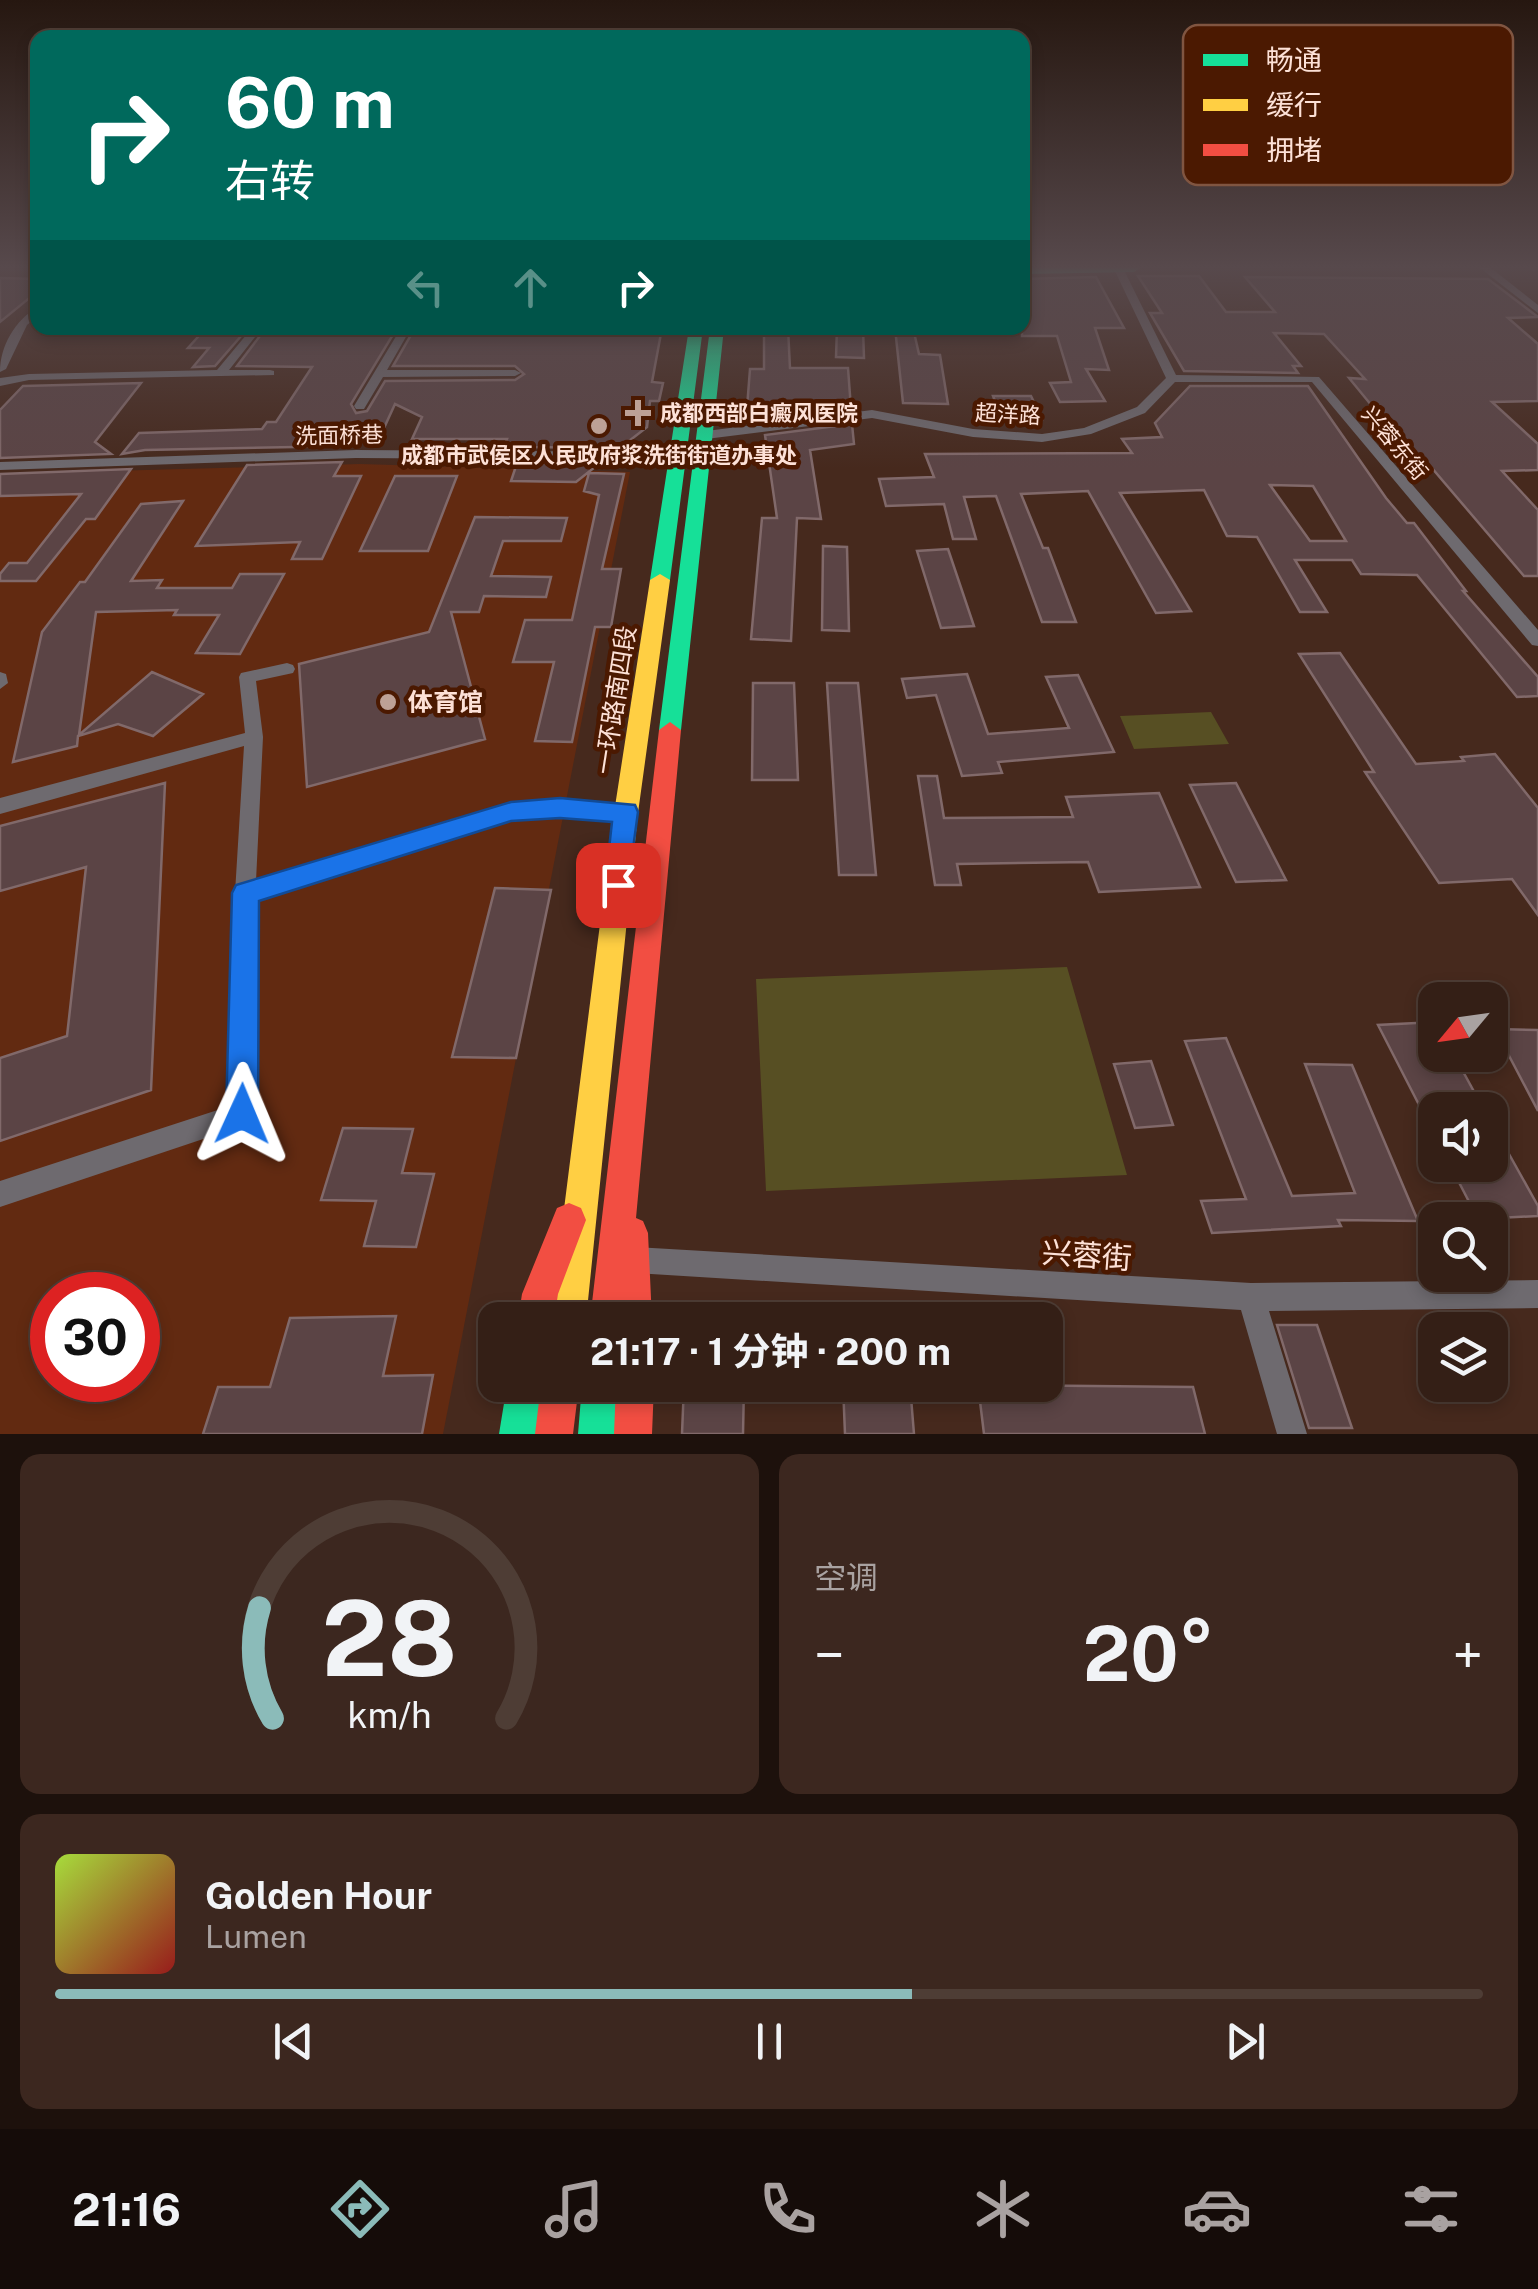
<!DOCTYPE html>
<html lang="zh">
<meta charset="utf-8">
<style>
:root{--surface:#341f16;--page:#3c271f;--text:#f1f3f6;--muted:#a9a2a1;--line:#4e3d35;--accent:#8bbbb9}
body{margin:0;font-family:"Public Sans","Noto Sans SC",sans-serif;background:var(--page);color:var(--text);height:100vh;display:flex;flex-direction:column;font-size:38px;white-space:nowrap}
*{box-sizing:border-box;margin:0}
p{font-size:32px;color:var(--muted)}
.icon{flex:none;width:55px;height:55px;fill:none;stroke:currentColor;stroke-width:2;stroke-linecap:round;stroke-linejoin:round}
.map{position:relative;height:1434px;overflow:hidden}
.panel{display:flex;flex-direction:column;gap:20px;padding:20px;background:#1d110c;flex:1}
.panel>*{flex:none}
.hud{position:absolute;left:30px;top:30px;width:1000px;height:305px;border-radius:20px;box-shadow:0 5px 15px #0003,0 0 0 2px var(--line);background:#00695c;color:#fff;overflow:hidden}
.needle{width:65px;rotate:241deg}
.controls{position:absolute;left:1418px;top:982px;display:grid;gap:20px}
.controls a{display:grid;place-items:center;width:90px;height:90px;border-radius:20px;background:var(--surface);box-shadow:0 5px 15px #0003,0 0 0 2px var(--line);font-size:50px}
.speed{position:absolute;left:30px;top:1272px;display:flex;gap:20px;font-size:50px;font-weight:700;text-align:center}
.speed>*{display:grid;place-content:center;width:130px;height:130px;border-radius:50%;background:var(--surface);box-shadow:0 5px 15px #0003,0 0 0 2px var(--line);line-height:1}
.speed .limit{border:15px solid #d22;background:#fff;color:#111}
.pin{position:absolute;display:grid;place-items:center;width:85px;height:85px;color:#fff;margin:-42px;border-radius:20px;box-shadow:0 5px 15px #0006}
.me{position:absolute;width:110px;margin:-55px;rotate:1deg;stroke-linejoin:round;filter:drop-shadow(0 0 8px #0008)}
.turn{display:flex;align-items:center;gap:35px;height:210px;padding:0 30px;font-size:45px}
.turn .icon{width:130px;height:130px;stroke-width:2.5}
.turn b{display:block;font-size:70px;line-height:85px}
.lanes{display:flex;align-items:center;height:95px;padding:0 30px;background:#0003;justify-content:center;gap:50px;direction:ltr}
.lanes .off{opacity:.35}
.big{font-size:75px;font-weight:700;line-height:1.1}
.panel .tile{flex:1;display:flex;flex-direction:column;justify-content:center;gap:15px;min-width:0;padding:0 35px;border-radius:20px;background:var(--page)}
.panel .dial{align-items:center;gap:0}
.dial svg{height:260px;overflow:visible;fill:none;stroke:var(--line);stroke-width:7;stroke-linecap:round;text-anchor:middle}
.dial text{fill:var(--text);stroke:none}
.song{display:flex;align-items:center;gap:30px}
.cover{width:120px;height:120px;border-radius:15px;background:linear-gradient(135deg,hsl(80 70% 55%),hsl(0 70% 35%))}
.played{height:10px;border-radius:5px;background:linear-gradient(90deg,var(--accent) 60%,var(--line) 60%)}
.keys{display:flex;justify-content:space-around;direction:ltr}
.heat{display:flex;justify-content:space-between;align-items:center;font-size:55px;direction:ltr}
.panel .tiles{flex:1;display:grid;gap:20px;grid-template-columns:1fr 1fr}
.tile:last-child{grid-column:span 2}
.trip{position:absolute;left:478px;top:1302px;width:585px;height:100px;border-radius:20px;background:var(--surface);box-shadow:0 5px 15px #0003,0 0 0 2px var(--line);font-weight:700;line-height:100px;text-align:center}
.tabs{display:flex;height:160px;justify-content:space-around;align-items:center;background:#150c09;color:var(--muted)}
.tabs .icon{width:70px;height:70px}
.tabs .active{color:var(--accent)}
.tabs b{font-size:45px;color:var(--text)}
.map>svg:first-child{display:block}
</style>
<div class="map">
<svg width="1538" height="1434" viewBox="0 0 1538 1434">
<rect width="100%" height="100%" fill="#46291d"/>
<path fill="#622a11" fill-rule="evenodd" d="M360 464 630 472 443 1434H0V474ZM52 1295H138V1380H52Z"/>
<path fill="#574f23" d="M1211 712 1229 744 1134 749 1120 716Z
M1067 967 1127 1175 766 1191 756 979Z"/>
<path fill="#5b4445" stroke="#81696a" stroke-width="2.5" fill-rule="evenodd" d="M1138 276H1199L1226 312H1275L1245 277 1488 279 1538 317 1508 318 1538 344V401L1492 402 1538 444V470L1502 471 1538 510V576H1524L1431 467H1424L1404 445 1349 378 1365 379 1324 334 1274 333 1301 366H1293L1298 373 1184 371 1150 313H1162Z
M1096 277 1124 328H1095L1109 370 1086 369 1105 401 1060 402 1050 383 1071 382 1057 336H1022V279Z
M0 278 38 279V291L0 322Z
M206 328H248L215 366 193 367 209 348H188Z
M266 328H397L351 404 356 413 367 411 385 381 515 380 524 374 515 366H393L415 328H662L652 382 663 383 659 401H650L647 427 620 448 523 447 505 444 507 439H412L422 417 395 404 379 439H354L350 446 145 450 122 454 139 433 262 429 267 422H276L312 367 237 366Z
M764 328H788L790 368H848L851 409 746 421 750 369H764Z
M837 328H863L864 358 836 357Z
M895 328H913L919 354 940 355 948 404 903 403Z
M141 383 95 442 111 454 0 458V410L23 386Z
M1190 386H1308L1386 498 1407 523H1414L1466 591H1463L1538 677V696L1517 697 1417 575 1361 574 1352 560H1295L1327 612H1300L1257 537 1227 536 1204 490 1120 493 1191 611 1156 613 1088 491 1021 494 1043 548H1048L1076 622H1042L996 496 964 497 976 539H953L944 504 886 506 879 479 934 477 925 454 1132 453 1122 439 1162 437 1155 423ZM1270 485 1313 486 1346 541H1310Z
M993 396H1031L1042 419H1002Z
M852 424 854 444 810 450 821 519 797 518 791 641 751 639 762 518H777L765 435Z
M342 462 334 476H361L322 559H292L300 542 196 546 247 465Z
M517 463H600L576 482 511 481Z
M131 469 95 519H86L36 581H0V574L9 563H27L81 494 0 496V474Z
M589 473 624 474 602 569H621L611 627H595L572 742 535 741 554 662H513L525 620H572L599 495 584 491Z
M395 476H457L428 551H360Z
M183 501 131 581 162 580 157 588H232L240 574H284L240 654 196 653 219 615H174L177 610 96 612 79 735 152 672 203 694 153 736 118 724 78 736 77 746 13 762 42 632 80 582H85L141 504Z
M475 517 567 518 561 541H503L491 576 551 577 546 597 484 596 479 612H451L485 739 307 787 299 664 429 632Z
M823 546 847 547 849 631 822 630Z
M948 549 974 626 941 628 917 551Z
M1340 653 1416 764 1464 761 1461 757 1495 754 1538 808V915L1512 879 1439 883 1365 772H1374L1299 654Z
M967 674 988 734 1069 728 1046 677 1078 675 1114 752 998 762 1002 773 962 776 936 695 907 698 902 679Z
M753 683H794L798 780H752Z
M827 683H858L876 875H839Z
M918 776H937L944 818 1073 817 1066 797 1159 793 1200 887 1099 892 1088 862 957 864 961 885H935Z
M165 783 151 1090 0 1141V1058L67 1036 86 867 0 891V826Z
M1236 783 1286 880 1236 882 1190 785Z
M495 888 551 890 516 1058 452 1057Z
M1435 1022V1055H1454L1484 1110H1435V1136L1378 1025Z
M1495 1029 1538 1030V1111Z
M1226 1038 1292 1196 1355 1193 1305 1064 1352 1065 1418 1221 1338 1220 1341 1226 1212 1233 1201 1201 1246 1199 1185 1041Z
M1151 1061 1173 1125 1135 1128 1114 1064Z
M1490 1120 1538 1206V1216L1478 1219 1450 1165H1490Z
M343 1128 413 1129 402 1173 434 1174 416 1247 364 1246 376 1201 321 1200Z
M396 1316 383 1376 433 1375 422 1434H203L218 1387H270L290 1318Z
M1277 1325H1317L1352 1428H1309Z
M684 1385H744L743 1434H682Z
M843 1385H910L914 1434H845Z
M978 1385 1193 1387 1205 1434H984Z"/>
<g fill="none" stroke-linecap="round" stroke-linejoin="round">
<path stroke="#6f6362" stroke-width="2.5" stroke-dasharray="6 4" stroke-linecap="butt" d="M1530 268 1535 271"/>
<path fill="#6e6a6f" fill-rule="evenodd" d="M1123 268 1176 375 1319 377 1538 630V646L1532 645 1312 382H1175L1145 413 1091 434 1042 442 973 437 872 418 706 439 700 435 706 431 872 410 973 429 1042 434 1084 428 1137 407 1166 378 1114 269Z
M1480 268H1491L1538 305V313Z
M38 307V316L27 325 6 369 0 372C0 346 15 320 38 307Z
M252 328H262L229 370H270L274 371V375L29 380 0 386V378L29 374 217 370Z
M401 328H411L387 370H515L521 373 515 376 383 377 364 409H356L354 406Z
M356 450 680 452 687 456 680 460 356 458 0 470V462Z
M287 663 293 665 295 669 293 673 256 681 263 737 256 881 511 803 560 800 626 805 633 808 636 813 633 818 626 821 560 816 511 819 255 899 254 1114 251 1123 0 1207V1181L230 1106 235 893 244 746 0 814V798L245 733 239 677 241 673Z
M0 672 6 674 8 683 0 689Z
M635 1247 1251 1283 1538 1280V1308L1269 1311 1307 1434H1277L1241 1310 635 1273 626 1269 622 1260 626 1251Z"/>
<path fill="#16e098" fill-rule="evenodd" d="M1022 268H1140L1134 272 1022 274Z
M689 328H703L670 580 660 586 650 580Z
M710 328H724L681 730 670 738 659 730Z
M507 1385H545L537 1434H499Z
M582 1385H620L616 1434H578Z"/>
<path fill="#ffcf43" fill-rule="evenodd" d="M660 574 670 580 638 813 586 1320H550L614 813 650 580Z"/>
<path fill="#f24e42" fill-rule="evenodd" d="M670 722 681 730 636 1218 643 1221 648 1233 652 1320H590L659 730Z
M569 1203 581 1208 586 1220 558 1294 554 1320H518L522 1294 557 1208Z
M541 1385H579L573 1434H535Z
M616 1385H654L652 1434H614Z"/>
</g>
<linearGradient id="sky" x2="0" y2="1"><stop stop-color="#261710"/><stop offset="0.57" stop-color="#57494c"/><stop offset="1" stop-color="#57494c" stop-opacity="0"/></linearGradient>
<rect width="1538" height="469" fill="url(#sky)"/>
<path fill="#1a73e8" stroke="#114b97" stroke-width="2.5" d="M560 798 635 805 638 812 627 893 618 896 609 893 605 885 612 822 560 818 511 821 259 901 258 1114 253 1125 242 1130 231 1125 226 1114 232 893 236 885 511 802Z"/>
<g fill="#bda196" stroke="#4b1901" stroke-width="4">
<path d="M633 398h10v10h10v10h-10v10h-10v-10h-10v-10h10z"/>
<circle cx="599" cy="426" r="10"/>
<circle cx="388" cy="702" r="10"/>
</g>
<g text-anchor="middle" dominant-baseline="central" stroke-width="9" stroke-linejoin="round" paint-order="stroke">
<g font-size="22" font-weight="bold" fill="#fde1d7" stroke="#4b1901" text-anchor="start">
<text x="660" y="413">成都西部白癜风医院</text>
<text x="599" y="455" text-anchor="middle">成都市武侯区人民政府浆洗街街道办事处</text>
</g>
<g font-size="22" fill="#fde1d7" stroke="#4b1901">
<text transform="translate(1008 414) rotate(3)">超洋路</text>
<text transform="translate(339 435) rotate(-1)">洗面桥巷</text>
<text transform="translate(1395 443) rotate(50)">兴蓉东街</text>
</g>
<g font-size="25" fill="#fde1d7" stroke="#4b1901">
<text transform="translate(615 700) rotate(-81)">一环路南四段</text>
</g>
<g font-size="25" font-weight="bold" fill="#fde1d7" stroke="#4b1901" text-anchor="start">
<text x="408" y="702">体育馆</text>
</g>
<g font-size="30" fill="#fde1d7" stroke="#4b1901">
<text transform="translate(1087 1255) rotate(4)">兴蓉街</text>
</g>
</g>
<rect x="1183" y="25" width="330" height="160" rx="15" fill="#4b1901" stroke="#805541" stroke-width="2.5"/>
<rect x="1203" y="54" width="45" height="12" fill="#16e098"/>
<rect x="1203" y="99" width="45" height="12" fill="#ffcf43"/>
<rect x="1203" y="144" width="45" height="12" fill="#f24e42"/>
<g font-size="28" fill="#fde1d7">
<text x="1266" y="70">畅通</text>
<text x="1266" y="115">缓行</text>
<text x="1266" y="160">拥堵</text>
</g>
</svg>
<div class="controls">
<a><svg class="needle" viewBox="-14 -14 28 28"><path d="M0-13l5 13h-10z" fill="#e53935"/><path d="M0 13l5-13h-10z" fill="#a9a2a1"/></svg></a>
<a><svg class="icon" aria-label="sound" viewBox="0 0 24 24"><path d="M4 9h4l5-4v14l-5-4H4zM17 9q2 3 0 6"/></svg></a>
<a><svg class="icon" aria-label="search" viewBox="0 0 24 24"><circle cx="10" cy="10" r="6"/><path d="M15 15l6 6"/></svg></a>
<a><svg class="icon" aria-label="layers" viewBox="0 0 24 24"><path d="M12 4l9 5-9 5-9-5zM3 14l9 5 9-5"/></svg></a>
</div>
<div class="speed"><div class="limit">30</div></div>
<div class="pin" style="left:618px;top:885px;background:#d93025"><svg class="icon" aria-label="arrive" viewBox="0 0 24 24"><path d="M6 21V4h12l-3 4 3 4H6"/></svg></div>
<svg class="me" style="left:242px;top:1114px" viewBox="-20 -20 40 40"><path d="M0-17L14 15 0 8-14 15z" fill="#1a73e8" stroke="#fff" stroke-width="4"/></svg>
<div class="trip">21:17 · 1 分钟 · 200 m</div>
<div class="hud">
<div class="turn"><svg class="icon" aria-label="right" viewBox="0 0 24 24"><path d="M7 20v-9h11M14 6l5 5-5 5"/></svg><div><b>60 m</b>右转</div></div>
<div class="lanes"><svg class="icon off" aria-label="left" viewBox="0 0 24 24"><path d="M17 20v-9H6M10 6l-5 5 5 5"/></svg><svg class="icon off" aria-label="ahead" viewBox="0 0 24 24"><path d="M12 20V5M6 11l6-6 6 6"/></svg><svg class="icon" aria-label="right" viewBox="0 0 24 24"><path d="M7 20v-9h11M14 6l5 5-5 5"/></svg></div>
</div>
</div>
<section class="panel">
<div class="tiles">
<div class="tile dial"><svg viewBox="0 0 100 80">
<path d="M14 69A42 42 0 1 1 86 69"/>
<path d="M14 69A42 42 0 0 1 10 35" stroke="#8bbbb9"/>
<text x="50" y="56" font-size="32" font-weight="700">28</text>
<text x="50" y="72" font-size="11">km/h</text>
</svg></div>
<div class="tile"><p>空调</p>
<div class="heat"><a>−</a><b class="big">20°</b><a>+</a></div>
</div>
<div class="tile">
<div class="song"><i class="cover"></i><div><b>Golden Hour</b><p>Lumen</p></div></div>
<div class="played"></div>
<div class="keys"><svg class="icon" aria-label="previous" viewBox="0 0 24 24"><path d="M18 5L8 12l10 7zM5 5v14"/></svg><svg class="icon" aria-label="pause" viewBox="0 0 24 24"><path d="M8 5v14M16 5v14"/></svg><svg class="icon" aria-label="next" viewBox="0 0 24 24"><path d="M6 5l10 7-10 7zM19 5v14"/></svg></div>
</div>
</div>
</section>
<nav class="tabs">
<b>21:16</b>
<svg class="icon active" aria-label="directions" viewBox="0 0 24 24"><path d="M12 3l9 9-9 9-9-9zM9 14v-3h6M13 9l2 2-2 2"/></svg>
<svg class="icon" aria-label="music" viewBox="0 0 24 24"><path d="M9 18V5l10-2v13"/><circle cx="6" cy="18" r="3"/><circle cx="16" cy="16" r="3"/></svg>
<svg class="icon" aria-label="phone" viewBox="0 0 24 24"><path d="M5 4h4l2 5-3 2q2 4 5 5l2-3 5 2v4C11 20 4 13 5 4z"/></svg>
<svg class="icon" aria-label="climate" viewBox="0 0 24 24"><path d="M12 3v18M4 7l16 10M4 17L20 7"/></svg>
<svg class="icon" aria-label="car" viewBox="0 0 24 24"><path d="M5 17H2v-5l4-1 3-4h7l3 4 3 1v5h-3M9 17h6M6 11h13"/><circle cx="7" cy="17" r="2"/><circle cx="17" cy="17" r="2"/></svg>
<svg class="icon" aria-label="filters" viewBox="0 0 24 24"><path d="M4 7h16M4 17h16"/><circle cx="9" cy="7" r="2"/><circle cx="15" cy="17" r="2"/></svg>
</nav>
